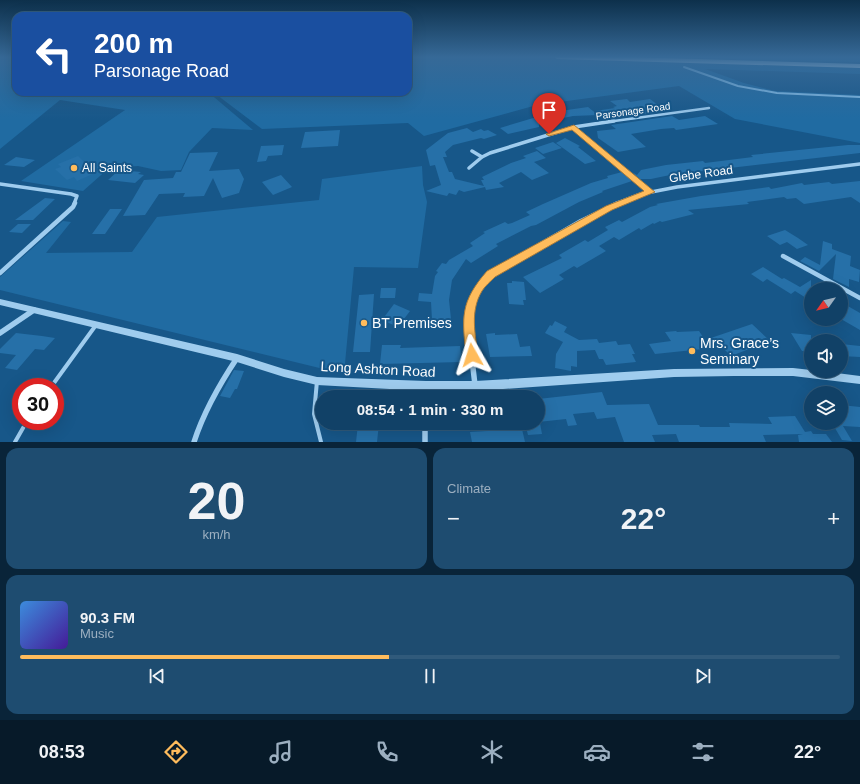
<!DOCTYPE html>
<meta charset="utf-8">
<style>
:root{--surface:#114167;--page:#1e4c70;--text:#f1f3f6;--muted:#9cafc0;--line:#305a7b;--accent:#ffbc5c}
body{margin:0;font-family:Arial,sans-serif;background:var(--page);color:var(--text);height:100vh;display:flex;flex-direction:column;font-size:15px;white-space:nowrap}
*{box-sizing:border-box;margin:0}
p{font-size:13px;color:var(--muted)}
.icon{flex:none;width:22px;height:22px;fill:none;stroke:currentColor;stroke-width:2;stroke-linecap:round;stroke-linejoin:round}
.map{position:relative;height:442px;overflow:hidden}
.details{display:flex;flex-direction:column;gap:6px;padding:6px;background:#092439;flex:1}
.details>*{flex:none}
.top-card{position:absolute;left:12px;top:12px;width:400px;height:84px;border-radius:12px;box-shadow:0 4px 16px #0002,0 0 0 1px var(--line);background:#1a4fa0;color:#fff;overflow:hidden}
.needle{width:26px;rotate:236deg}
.controls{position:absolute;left:804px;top:282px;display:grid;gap:8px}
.controls a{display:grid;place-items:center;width:44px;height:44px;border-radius:50%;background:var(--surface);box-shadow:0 4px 16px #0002,0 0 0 1px var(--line);font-size:20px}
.speed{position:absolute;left:12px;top:378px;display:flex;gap:8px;font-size:20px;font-weight:700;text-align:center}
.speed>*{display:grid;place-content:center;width:52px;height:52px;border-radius:50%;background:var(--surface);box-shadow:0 4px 16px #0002,0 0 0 1px var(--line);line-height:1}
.speed .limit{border:6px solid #d22;background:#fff;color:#111}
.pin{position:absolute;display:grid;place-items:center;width:34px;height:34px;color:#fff;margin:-41px -17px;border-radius:50% 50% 50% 0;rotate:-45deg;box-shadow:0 0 4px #0007}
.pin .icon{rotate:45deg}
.me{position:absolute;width:44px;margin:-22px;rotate:354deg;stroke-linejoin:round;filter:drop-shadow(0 0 3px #0008)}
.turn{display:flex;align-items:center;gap:14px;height:84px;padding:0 16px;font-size:18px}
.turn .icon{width:52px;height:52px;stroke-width:2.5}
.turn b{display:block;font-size:28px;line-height:34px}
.big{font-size:30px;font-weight:600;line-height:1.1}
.details .card{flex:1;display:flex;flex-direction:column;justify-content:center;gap:6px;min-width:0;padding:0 14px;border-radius:12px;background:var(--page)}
.details .dial{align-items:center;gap:0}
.dial b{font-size:52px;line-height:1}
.song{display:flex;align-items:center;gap:12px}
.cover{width:48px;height:48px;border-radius:6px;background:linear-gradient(135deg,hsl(210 70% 55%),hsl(260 70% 35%))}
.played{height:4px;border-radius:2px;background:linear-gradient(90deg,var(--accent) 45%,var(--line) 45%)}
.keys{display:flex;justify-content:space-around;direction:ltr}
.heat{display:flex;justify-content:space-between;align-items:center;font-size:22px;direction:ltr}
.details .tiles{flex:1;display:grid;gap:6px;grid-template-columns:1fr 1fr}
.card:last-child{grid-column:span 2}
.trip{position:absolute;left:315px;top:390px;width:230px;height:40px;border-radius:20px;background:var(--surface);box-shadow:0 4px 16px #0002,0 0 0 1px var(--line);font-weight:600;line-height:40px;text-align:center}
.tabs{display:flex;height:64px;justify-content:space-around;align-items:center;background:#071a29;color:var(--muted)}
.tabs .icon{width:28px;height:28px}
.tabs .active{color:var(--accent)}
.tabs b{font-size:18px;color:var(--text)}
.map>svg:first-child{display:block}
</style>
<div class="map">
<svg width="860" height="442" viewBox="0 0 860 442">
<rect width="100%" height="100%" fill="#175789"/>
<path fill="#206ba2" d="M0 57H16V92H208L253 130 212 128 189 152 181 170 161 171 138 166 109 168 83 191 21 181 125 110 60 100 0 149Z
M408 57H505L860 68V74L705 69 744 83 775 91 860 95V143L735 119 679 86 537 105 424 136 408 123 262 129 213 92H408Z
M641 57H860V62Z
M422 166 423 185 427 202 418 268 354 267 344 374 0 290V277L63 221 71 222 46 253 132 252 157 217 319 200 322 179Z"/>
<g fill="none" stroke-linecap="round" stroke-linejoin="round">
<path stroke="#91c9f1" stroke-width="2" d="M684 67 738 86 777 93 860 97"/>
</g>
<path fill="#2670a8" d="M627 99 630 102 650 99 666 111 604 119 595 111 615 108 613 107 617 106 610 101Z
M555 107 560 111 588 107 598 115 573 116 539 123V127L508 134 500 128 540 116 532 110Z
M672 116 679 120 705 116 718 124 676 130 674 128 661 129 631 134 646 147 618 152 598 138 597 131 616 129 611 125Z
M467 128 473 132 481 129 484 131 488 130 497 135 484 139 481 138 453 145 445 152 447 157H443L449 172H452L455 179 484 186 481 180H484L482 177 511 163 526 158 523 156 537 151 546 158 534 162 549 173 532 180 521 172 499 183 504 187 486 190 485 187 464 192 459 190 456 195 449 193 447 196 426 191 441 185 435 165 430 166 426 150 448 133Z
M340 130 338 146 301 148 305 132Z
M565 138 580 146 578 147 596 161 585 164 556 143Z
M553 142 562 148 543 154 535 148Z
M284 145 282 155 268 156 266 161 257 162 261 146Z
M848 145H860V153L670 175 651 179H640L632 172 637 175 641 170 666 165 703 161 705 163 753 157 751 155Z
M218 152 209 171 239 169 244 179 239 193 222 198 213 178 204 196 183 197 185 193 159 194 145 215 123 216 144 180 173 178 176 172H181L190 153Z
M78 156 95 173 77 181 74 177 67 180 55 169 61 167 58 164Z
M16 157 35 160 24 167 4 165Z
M119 170 141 172 138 174 144 175 135 183 108 180Z
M622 172 632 181 602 191 603 192 579 202 536 225 531 226 496 244 498 246 471 263 466 259 452 280 449 300 451 319 432 320 431 302 418 301 419 293 432 294 435 276 438 272 436 271 442 263 446 264 449 260 473 246 470 243 485 233 483 232 505 222 508 224 512 223 530 215 526 212 543 204 591 183 608 178 607 176Z
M281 175 292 187 273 195 262 182Z
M860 181V203L851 197 804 204 796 198 787 199 784 197 747 202 749 204 688 210 694 214 662 222 660 221 654 224 653 223 641 230 639 228 619 240 614 237 599 246 606 251 577 268 574 266 559 275 564 279 540 293 523 277 562 258 559 255 585 240 588 242 608 230 605 227 619 220 622 222 650 207 658 205 656 204 701 196 769 187 771 189 802 183 804 185 829 182 832 184Z
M45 198 55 199 33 220H15Z
M110 209H122L105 234H92Z
M18 224H31L22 233 9 232Z
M785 230 798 238 808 245 797 249 787 242 780 245 767 236Z
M823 241 832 244V249L851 256 850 266 860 270 859 282 849 279V287L833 279 836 254 819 271 800 261 805 257 820 265Z
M763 267 782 279 784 278 800 287 811 280V301L795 291 791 294 767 279 763 282 751 274Z
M512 281 524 282 526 300H523L524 305 509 304 507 283H512Z
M381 288H396L395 298H380Z
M374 294 370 352H353L359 295Z
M394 304 410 311 398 327 382 320Z
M846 305 860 313V330L841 319V310Z
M555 321 567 327 564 332 579 340 597 339 599 343 616 341 618 345 630 344 635 354H632L636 362 606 365 603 359H599L595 350 577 351V367L571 366V371L555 368 556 354 563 342 545 333 550 325 552 326Z
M752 324 770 341 731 356 722 347 655 354 649 344 671 341 665 332 676 331 677 332 699 331 705 340Z
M16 333 42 336 55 338 44 350 35 349 17 370 5 368 16 355 0 353V349Z
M495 333V335L517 334 520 347 530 346 532 356 490 357 486 334Z
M791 333 811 335V352L802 351Z
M841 344 860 346V357L841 356Z
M382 345H401L400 348 460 346 462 362 380 364Z
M234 370 244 371 237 389H235L230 398 220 396Z
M602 392 607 405 649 404 658 425H699L700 427H730L729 423 772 424 768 417 795 416 805 432 811 431 813 434H826L832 442H799L798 435 803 434 763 435 766 442H679L676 434 652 435 655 442H624L615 417 597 419 594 412 573 414 577 425 568 426 566 419 538 422V399Z
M841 405 860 407V427L843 426 852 441 842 440 832 423H841Z
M525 423H540L542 434 528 435Z
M358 424H379L377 442H356Z
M522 429 525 442H472L470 432Z"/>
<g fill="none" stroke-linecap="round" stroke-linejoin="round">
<path stroke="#9fccee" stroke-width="4" d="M317 381 314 414 321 442
M51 387 96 325
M15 442 27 421"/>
<path stroke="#9fccee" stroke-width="2.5" d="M607 122 709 108"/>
<path stroke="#9fccee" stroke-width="3.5" d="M574 127 650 192
M472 151 482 157
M469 168 482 157 490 153 574 127 614 121
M0 184 71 194 77 196 74 204
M615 204 641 194 677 187 860 164"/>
<path stroke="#9fccee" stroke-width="4.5" d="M783 256 860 298
M0 273 73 207 75 203
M471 309 478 291 488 278 503 266 581 221 618 203"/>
<path stroke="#9fccee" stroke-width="5.5" d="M471 308 469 334 475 385
M0 333 34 310
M426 387V397
M425 423V442
M194 442C204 411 219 385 237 358"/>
<path fill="#9fccee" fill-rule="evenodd" d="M0 299 237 354 284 369 317 377 426 381H475L674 369 793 368 811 370V371H821L860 376V384L793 376H734L674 377 475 391H426L317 385 284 377 237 362 0 305Z"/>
<path fill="#e6f3ff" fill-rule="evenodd" d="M554 57H632L860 64V68L557 59Z"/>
</g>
<linearGradient id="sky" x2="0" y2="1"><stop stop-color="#0d304b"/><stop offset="0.48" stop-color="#366997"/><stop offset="1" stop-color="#366997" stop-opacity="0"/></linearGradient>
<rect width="860" height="119" fill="url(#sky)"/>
<path fill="#ffbc5c" stroke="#a67a3c" d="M574 125 655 192 612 210 495 277C491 281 485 286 482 291 470 311 475 333 478 355L476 359 472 360 467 359 466 355C462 317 460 302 487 271L606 206 644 191 572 130 549 136 546 134Z"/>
<g fill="#ffbc5c" stroke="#175789" stroke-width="1.5">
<circle cx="74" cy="168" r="4"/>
<circle cx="364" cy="323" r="4"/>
<circle cx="692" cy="351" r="4"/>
</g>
<g text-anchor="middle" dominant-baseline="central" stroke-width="4" stroke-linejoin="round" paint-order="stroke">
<g font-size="10" fill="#fff" stroke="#175789">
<text transform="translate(633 111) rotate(-8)">Parsonage Road</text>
</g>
<g font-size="12" fill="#fff" stroke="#175789" text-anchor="start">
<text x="82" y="168">All Saints</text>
</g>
<g font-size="12" fill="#fff" stroke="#175789">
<text transform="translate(701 174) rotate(-8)">Glebe Road</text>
</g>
<g font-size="14" fill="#fff" stroke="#175789" text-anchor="start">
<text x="372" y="323">BT Premises</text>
<text x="700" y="343">Mrs. Grace’s<tspan x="700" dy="16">Seminary</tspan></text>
</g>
<g font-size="14" fill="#fff" stroke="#175789">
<text transform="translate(378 369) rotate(3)">Long Ashton Road</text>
</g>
</g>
</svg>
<div class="controls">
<a><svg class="needle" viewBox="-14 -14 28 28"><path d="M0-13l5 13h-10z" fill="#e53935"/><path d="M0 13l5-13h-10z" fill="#9cafc0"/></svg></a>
<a><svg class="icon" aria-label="sound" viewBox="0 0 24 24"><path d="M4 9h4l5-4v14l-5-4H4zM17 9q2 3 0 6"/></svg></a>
<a><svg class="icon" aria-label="layers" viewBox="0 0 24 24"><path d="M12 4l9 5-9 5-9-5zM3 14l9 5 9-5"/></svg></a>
</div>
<div class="speed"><div class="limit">30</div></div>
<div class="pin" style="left:549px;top:134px;background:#d93025"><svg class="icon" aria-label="arrive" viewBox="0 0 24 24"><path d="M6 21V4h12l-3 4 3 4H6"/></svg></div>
<svg class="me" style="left:472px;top:355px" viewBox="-20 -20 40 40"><path d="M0-17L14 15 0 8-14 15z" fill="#ffbc5c" stroke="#fff" stroke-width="4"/></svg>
<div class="trip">08:54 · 1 min · 330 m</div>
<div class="top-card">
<div class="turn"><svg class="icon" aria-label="left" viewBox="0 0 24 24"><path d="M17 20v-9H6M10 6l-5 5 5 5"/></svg><div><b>200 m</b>Parsonage Road</div></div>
</div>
</div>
<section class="details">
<div class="tiles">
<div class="card dial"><b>20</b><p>km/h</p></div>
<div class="card"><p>Climate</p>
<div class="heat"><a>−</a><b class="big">22°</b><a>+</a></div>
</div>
<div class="card">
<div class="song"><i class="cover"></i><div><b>90.3 FM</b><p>Music</p></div></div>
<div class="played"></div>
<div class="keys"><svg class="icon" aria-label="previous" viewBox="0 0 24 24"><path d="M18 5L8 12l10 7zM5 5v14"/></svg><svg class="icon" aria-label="pause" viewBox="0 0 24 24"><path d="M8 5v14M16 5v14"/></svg><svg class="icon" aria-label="next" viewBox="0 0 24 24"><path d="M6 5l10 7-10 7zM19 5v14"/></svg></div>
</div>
</div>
</section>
<nav class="tabs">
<b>08:53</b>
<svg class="icon active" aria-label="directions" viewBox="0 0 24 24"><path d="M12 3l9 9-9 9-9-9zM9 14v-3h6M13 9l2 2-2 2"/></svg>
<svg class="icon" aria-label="music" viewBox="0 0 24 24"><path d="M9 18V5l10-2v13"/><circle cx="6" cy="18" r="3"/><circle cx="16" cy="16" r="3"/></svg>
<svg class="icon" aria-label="phone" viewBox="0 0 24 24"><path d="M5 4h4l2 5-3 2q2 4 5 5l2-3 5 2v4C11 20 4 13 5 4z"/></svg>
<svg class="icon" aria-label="climate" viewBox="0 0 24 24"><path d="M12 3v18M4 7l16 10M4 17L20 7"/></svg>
<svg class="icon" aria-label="car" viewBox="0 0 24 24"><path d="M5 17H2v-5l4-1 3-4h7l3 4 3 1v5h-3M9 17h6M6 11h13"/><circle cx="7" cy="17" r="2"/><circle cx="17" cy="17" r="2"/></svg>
<svg class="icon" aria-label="filters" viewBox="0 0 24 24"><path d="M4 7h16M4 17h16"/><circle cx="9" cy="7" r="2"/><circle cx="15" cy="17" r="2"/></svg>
<b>22°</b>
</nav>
